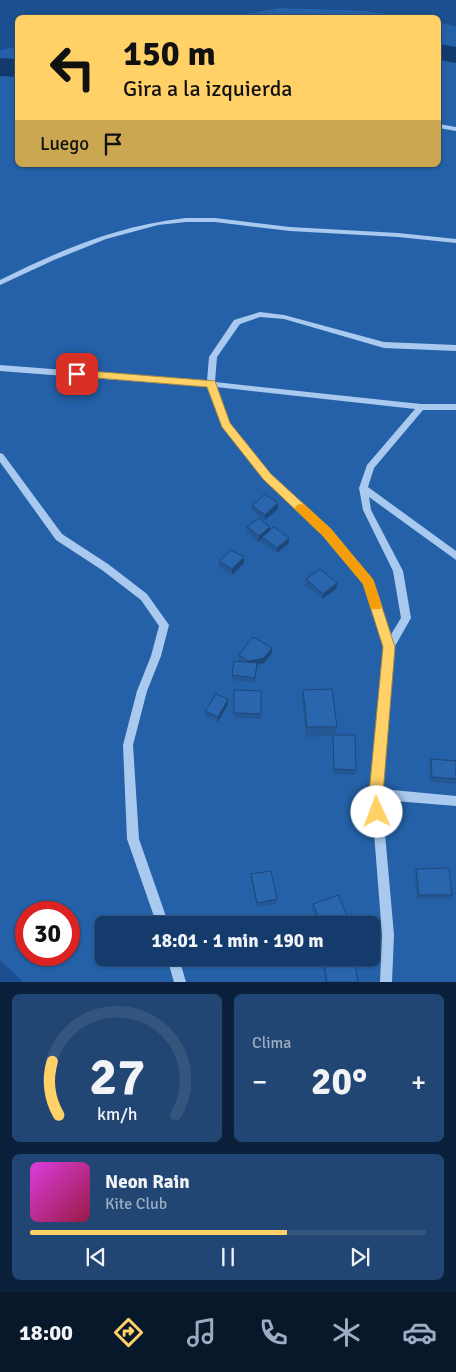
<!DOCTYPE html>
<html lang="es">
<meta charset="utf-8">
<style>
:root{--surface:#143b6b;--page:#214673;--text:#f1f3f6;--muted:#9dadc1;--line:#33557e;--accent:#ffd166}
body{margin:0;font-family:Signika,sans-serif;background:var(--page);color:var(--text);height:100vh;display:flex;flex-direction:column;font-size:19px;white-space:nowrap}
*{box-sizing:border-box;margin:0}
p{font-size:16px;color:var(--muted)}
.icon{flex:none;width:28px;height:28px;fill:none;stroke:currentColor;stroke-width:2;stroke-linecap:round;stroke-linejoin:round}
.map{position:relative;height:982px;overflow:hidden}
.side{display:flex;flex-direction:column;gap:12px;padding:12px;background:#0b203b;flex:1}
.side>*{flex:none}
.guide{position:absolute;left:15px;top:15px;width:426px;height:152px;border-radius:8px;box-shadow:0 1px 4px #0004,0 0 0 1px var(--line);background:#ffd166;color:#111;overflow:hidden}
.speed{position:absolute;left:15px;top:901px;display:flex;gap:10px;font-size:25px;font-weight:700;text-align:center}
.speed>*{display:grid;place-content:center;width:65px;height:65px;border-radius:50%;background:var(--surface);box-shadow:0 1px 4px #0004,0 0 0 1px var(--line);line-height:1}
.speed .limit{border:8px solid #d22;background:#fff;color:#111}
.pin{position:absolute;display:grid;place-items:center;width:42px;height:42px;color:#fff;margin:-21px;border-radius:10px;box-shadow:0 2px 8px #0006}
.me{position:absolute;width:55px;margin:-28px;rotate:358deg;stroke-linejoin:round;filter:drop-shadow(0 0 4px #0008)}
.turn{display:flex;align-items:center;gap:18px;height:105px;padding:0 25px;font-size:22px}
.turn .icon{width:65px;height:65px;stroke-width:2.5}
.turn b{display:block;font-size:35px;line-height:42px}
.then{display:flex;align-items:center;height:48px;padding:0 25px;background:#0003;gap:10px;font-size:19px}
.big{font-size:38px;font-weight:700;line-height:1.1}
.side .tile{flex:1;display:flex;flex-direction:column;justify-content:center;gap:8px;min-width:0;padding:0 18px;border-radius:8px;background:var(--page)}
.side .dial{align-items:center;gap:0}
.dial svg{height:130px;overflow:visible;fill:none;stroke:var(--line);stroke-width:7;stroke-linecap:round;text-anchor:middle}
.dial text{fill:var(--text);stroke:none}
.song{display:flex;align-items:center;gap:15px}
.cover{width:60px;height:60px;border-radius:8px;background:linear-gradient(135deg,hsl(300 70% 55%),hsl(340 70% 35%))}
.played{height:5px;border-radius:2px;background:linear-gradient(90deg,var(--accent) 65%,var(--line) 65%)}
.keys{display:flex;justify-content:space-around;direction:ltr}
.heat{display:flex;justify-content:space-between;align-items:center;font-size:28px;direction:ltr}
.side .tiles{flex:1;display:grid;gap:12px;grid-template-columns:1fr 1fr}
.tile:last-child{grid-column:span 2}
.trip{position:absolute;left:95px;top:916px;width:285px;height:50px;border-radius:8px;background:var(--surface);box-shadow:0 1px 4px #0004,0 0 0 1px var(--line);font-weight:700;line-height:50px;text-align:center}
.tab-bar{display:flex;height:80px;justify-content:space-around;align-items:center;background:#08182b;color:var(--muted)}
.tab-bar .icon{width:35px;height:35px}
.tab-bar .on{color:var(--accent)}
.tab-bar b{font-size:22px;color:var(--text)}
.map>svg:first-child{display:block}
</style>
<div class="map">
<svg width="456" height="982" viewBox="0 0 456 982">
<rect width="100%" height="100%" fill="#1b4f8f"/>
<path fill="#2461a8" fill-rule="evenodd" d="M281 8 367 11 405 17H228Z
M439 23 456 26V982H23L0 960V50L17 47 18 165H439ZM26 912H69V955H26ZM104 925H371V958H104Z"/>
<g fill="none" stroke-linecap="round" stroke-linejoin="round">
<path fill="#123a6d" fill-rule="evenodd" d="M439 44 456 47V63L439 60Z
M0 58 18 59V77L0 76Z"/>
<path fill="#a9c9ee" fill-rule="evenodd" d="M439 124 456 127V131L439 128Z
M186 218H215L290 227 398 233 456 239V243L398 237 290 231 215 222H186L158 225 106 239 54 260 0 285V280C63 249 116 226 186 218Z
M260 312 284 315 384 342 456 345V351L384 348 284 319 260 317 240 324 217 357 215 382 421 404H456V410H423L374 468 368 487 456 551V560L369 497 371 510 403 571 411 618 394 648 382 789 456 796V806L382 800 394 935 392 982H380L382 935 371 794 384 647 364 584 324 534 264 479 223 426 208 387 0 371V365L207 381 209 357 234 320ZM216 387 415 409 367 465 359 488 363 510 393 571 401 618 390 636 371 579 330 530 270 475 230 423Z
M0 453 3 454 62 534 108 564 147 594 169 625 161 656 147 691 133 745 139 839 169 925H157L127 839 123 745 137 691 151 656 159 626 141 600 102 570 56 540 0 462Z
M167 958H179L186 982H174Z"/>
</g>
<path fill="#245895" d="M278 503V509L265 520 252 511V506Z
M247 527 270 530 289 543 277 553 262 543V539L258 542 247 532Z
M219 561 244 563 232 575 219 567Z
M306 579 337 583 336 589 322 599 305 585Z
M272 653 264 663 257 665 254 683 232 680V675L241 662 238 660 239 655Z
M234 690 261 691V719L234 718Z
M303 690 337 727 335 735 356 770 355 775 333 774V736L306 737 302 700Z
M228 704 218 722 205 716V711Z
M431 759 456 761V784L430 782 429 764Z
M416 869 452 895 451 899H417L414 873Z
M251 874 277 899V904L257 907 251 879Z
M313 904 351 925H319L312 909Z
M324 962 358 982H325L323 966Z"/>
<path fill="#1d4779" d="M278 503V509L265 520V515Z
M270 527V533L262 537V539L258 542 259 536Z
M289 538V543L277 553V548Z
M244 557V563L232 575V569Z
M337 583 336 589 322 599 323 594Z
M272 648V653L264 663 257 665 254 683 255 678 249 666V661Z
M228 699V704L218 722V717Z"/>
<path fill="#2a66ad" stroke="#1d4779" d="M265 494 278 503 265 515 252 506Z
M259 518 270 527 259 536 247 527Z
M274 527 289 538 277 548 262 537Z
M231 550 244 557 232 569 219 561Z
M320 569 337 583 323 594 306 579Z
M253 637 272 648 264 658 249 661 239 655Z
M234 661 257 663 255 678 232 675Z
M332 689 337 727H307L303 690Z
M234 690 261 691V714L234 713Z
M216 694 228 699 218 717 205 711Z
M333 735H355L356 770 334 769Z
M431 759 456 761V779L432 777Z
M449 868 452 895H419L416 869Z
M271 871 277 899 257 903 251 874Z
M338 895 351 925H322L313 904Z
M354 960 358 982H327L324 962Z"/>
<path fill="#ffd166" stroke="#a68842" d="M77 370 215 381 230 423 271 474 331 529 374 582 395 647 383 794 384 812 382 817 377 819 372 817 369 794 383 647 363 584 323 536 263 479 222 427 207 387 73 376 72 374 73 371Z"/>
<path fill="#f59e0b" d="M301 504 305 505 331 529 373 579 382 606 380 609H371L363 584 323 536 297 511 295 508 297 505Z"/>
</svg>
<div class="speed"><div class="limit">30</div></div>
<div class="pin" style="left:77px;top:374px;background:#d93025"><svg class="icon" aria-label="arrive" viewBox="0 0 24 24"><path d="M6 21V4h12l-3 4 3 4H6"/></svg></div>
<svg class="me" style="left:377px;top:812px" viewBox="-20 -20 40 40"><circle r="19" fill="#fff"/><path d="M0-13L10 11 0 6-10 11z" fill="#ffd166"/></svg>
<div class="trip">18:01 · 1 min · 190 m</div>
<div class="guide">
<div class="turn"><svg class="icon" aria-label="left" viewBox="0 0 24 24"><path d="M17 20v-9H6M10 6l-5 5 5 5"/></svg><div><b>150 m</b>Gira a la izquierda</div></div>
<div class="then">Luego<svg class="icon" aria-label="arrive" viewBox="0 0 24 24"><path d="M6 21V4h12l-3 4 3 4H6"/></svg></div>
</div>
</div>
<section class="side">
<div class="tiles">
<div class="tile dial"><svg viewBox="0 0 100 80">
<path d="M14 69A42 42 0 1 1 86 69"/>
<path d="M14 69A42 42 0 0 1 10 36" stroke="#ffd166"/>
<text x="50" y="56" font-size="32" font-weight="700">27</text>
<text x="50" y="72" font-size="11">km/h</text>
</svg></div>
<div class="tile"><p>Clima</p>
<div class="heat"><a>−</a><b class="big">20°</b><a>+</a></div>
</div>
<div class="tile">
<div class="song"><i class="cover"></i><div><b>Neon Rain</b><p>Kite Club</p></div></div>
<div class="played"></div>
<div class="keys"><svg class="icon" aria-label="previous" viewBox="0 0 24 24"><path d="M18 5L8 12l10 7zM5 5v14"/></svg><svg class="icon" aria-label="pause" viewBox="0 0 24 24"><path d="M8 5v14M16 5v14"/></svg><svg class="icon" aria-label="next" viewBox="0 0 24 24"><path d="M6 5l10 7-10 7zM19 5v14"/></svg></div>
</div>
</div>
</section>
<nav class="tab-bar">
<b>18:00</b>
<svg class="icon on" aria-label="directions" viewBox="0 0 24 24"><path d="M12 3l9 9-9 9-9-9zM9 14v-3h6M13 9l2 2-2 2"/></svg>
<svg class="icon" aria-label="music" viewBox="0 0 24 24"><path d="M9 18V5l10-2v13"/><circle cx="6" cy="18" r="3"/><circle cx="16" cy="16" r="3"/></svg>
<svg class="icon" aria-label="phone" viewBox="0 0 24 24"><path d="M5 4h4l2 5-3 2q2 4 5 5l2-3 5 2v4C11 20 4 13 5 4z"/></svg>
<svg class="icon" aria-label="climate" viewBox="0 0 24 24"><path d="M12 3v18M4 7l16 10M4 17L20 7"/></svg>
<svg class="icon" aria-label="car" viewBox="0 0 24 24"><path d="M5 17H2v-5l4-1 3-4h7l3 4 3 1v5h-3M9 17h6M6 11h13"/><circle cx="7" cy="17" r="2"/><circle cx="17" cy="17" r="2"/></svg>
</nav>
